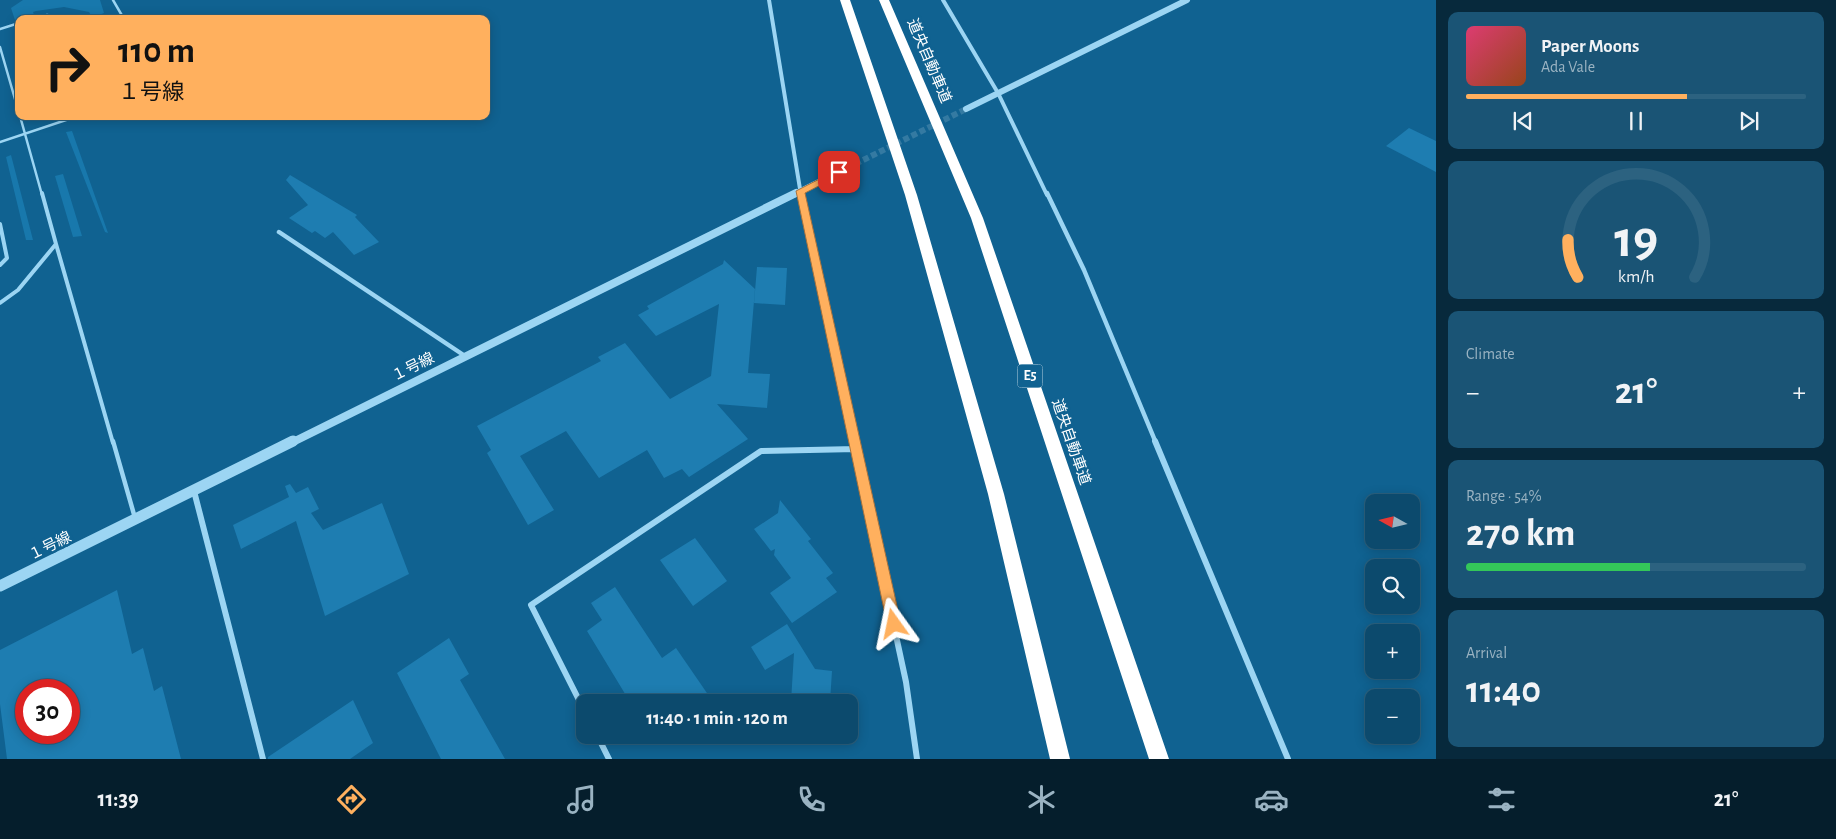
<!DOCTYPE html>
<meta charset="utf-8">
<style>
:root{--surface:#0c4a6d;--page:#1a5475;--text:#f1f3f6;--muted:#9ab3c2;--line:#2c6280;--accent:#ffb05e}
body{margin:0;font-family:"Alegreya Sans","Noto Sans JP",sans-serif;background:var(--page);color:var(--text);height:100vh;display:flex;flex-direction:column;font-size:19px;white-space:nowrap}
*{box-sizing:border-box;margin:0}
p{font-size:16px;color:var(--muted)}
.icon{flex:none;width:28px;height:28px;fill:none;stroke:currentColor;stroke-width:2;stroke-linecap:round;stroke-linejoin:round}
.map{position:relative;flex:1;overflow:hidden}
.panel{display:flex;flex-direction:column;gap:12px;padding:12px;background:#07293c;width:400px}
.panel>*{flex:none}
.top-card{position:absolute;left:15px;top:15px;width:475px;height:105px;border-radius:10px;box-shadow:0 2px 12px #0003,0 0 0 1px var(--line);background:#ffb05e;color:#111;overflow:hidden}
.needle{width:32px;rotate:278deg}
.fabs{position:absolute;left:1365px;top:494px;display:grid;gap:10px}
.fabs a{display:grid;place-items:center;width:55px;height:55px;border-radius:10px;background:var(--surface);box-shadow:0 2px 12px #0003,0 0 0 1px var(--line);font-size:25px}
.speed{position:absolute;left:15px;top:679px;display:flex;gap:10px;font-size:25px;font-weight:700;text-align:center}
.speed>*{display:grid;place-content:center;width:65px;height:65px;border-radius:50%;background:var(--surface);box-shadow:0 2px 12px #0003,0 0 0 1px var(--line);line-height:1}
.speed .limit{border:8px solid #d22;background:#fff;color:#111}
.pin{position:absolute;display:grid;place-items:center;width:42px;height:42px;color:#fff;margin:-21px;border-radius:10px;box-shadow:0 2px 8px #0006}
.me{position:absolute;width:55px;margin:-28px;rotate:348deg;stroke-linejoin:round;filter:drop-shadow(0 0 4px #0008)}
.turn{display:flex;align-items:center;gap:18px;height:105px;padding:0 20px;font-size:22px}
.turn .icon{width:65px;height:65px;stroke-width:2.5}
.turn b{display:block;font-size:35px;line-height:42px}
.big{font-size:38px;font-weight:700;line-height:1.1}
.panel .card{flex:1;display:flex;flex-direction:column;justify-content:center;gap:8px;min-width:0;padding:0 18px;border-radius:10px;background:var(--page)}
.panel .dial{align-items:center;gap:0}
.dial svg{height:130px;overflow:visible;fill:none;stroke:var(--line);stroke-width:7;stroke-linecap:round;text-anchor:middle}
.dial text{fill:var(--text);stroke:none}
.song{display:flex;align-items:center;gap:15px}
.cover{width:60px;height:60px;border-radius:8px;background:linear-gradient(135deg,hsl(340 70% 55%),hsl(20 70% 35%))}
.played{height:5px;border-radius:2px;background:linear-gradient(90deg,var(--accent) 65%,var(--line) 65%)}
.keys{display:flex;justify-content:space-around;direction:ltr}
.heat{display:flex;justify-content:space-between;align-items:center;font-size:28px;direction:ltr}
.charge{height:8px;border-radius:4px;background:linear-gradient(90deg,#34c759 54%,var(--line) 0)}
.trip{position:absolute;left:576px;top:694px;width:282px;height:50px;border-radius:10px;background:var(--surface);box-shadow:0 2px 12px #0003,0 0 0 1px var(--line);font-weight:700;line-height:50px;text-align:center}
.tab-bar{display:flex;height:80px;justify-content:space-around;align-items:center;background:#051e2c;color:var(--muted)}
.tab-bar .icon{width:35px;height:35px}
.tab-bar .active{color:var(--accent)}
.tab-bar b{font-size:22px;color:var(--text)}
main{display:flex;flex:1;min-height:0}
.map>svg:first-child{display:block}
</style>
<main>
<div class="map">
<svg width="1436" height="759" viewBox="0 0 1436 759">
<rect width="100%" height="100%" fill="#106291"/>
<path fill="#1878ac" d="M23 0H100L104 13 99 15 100 19H93L89 12 64 7 36 11 33 12 34 15 15 20 11 8Z
M72 131 108 233 105 232 66 132Z
M11 155 33 240H26L6 157Z
M63 174 82 236 73 237 55 176Z"/>
<path fill="#1e7db1" fill-rule="evenodd" d="M1409 128 1436 141V172L1386 146Z
M290 175 357 215 355 217 379 242 354 255 333 232 325 238 315 231 312 233 289 218 308 205 286 180Z
M724 260 755 289 748 373 770 374 767 408 717 404 748 439 689 477 682 469 664 478 647 450 599 478 566 431 520 456 554 510 528 525 487 453 491 450 477 426 601 361 598 357 625 343 670 399 711 376 719 304 656 336 638 315 649 309 647 306 723 264Z
M757 267 787 268 785 305 754 303Z
M290 484 296 493 308 487 319 509 311 513 323 530 382 503 409 574 325 616 296 521 241 549 233 525 289 497 285 486Z
M780 500 811 539 808 541 833 573 826 578 837 592 792 623 770 593 791 578 774 555 775 549 771 551 754 529 778 513Z
M695 538 727 581 693 606 660 560Z
M615 587 662 658 676 648 709 696 700 702H630L587 631 602 620 591 603Z
M117 590 132 654 143 648 154 691 162 686 181 759H7L0 704V650ZM26 690H69V732H26Z
M787 624 815 669 832 671 830 702H791L794 653 765 670 751 647Z
M449 638 469 674 460 680 505 759H441L397 673Z
M353 700 373 743 350 759H268V757Z"/>
<g fill="none" stroke-linecap="round" stroke-linejoin="round">
<path stroke="#347aa2" stroke-width="6" stroke-dasharray="6 3" stroke-linecap="butt" d="M839 172 966 109"/>
<path stroke="#9cd5f3" stroke-width="2.5" d="M113 0 124 19
M34 19 47 15 74 19
M0 29 19 23
M0 47 19 113
M20 116 42 195
M0 142 78 116"/>
<path stroke="#9cd5f3" stroke-width="4" d="M0 224 7 258 0 265
M56 244 113 443
M0 303 18 290 56 244 42 193"/>
<path stroke="#9cd5f3" stroke-width="4.5" d="M113 441 135 518"/>
<path stroke="#9cd5f3" stroke-width="4" d="M769 0 801 195
M943 0 998 93 1047 195"/>
<path stroke="#9cd5f3" stroke-width="4.5" d="M800 193 854 443
M1047 193 1084 270 1156 443
M279 232 465 356"/>
<path stroke="#9cd5f3" stroke-width="6" d="M854 441 906 682 917 759
M1155 441 1288 759
M194 491 263 759
M585 712 531 605 761 451 856 449
M597 735 609 759"/>
<path stroke="#9cd5f3" stroke-width="6" d="M966 109 1187 0
M793 195 839 172"/>
<path stroke="#9cd5f3" stroke-width="8" d="M291 443 796 193"/>
<path stroke="#9cd5f3" stroke-width="11" d="M0 586 293 441"/>
<path fill="#fff" fill-rule="evenodd" d="M840 0H850L917 195 1004 494 1070 759H1050L988 494 905 195Z
M879 0H889L983 218 1169 759H1149L971 218Z"/>
</g>
<path fill="#ffb05e" stroke="#a6723d" d="M839 169 842 170V174L805 193 901 624 899 629 894 631 889 629 887 624 796 191Z"/>
<g text-anchor="middle" dominant-baseline="central" stroke-width="5" stroke-linejoin="round" paint-order="stroke">
<rect fill="#106291" stroke="#b7d0de" stroke-width="1" x="1017.5" y="364.5" width="25" height="23" rx="4"/>
<g font-size="14" font-weight="bold" fill="#fff">
<text x="1030" y="376">E5</text>
</g>
<g font-size="15" fill="#fff" stroke="#106291">
<text transform="translate(929 61) rotate(67)">道央自動車道</text>
<text transform="translate(413 367) rotate(-26)">１号線</text>
<text transform="translate(1071 442) rotate(71)">道央自動車道</text>
<text transform="translate(50 546) rotate(-26)">１号線</text>
</g>
</g>
</svg>
<div class="fabs">
<a><svg class="needle" viewBox="-14 -14 28 28"><path d="M0-13l5 13h-10z" fill="#e53935"/><path d="M0 13l5-13h-10z" fill="#9ab3c2"/></svg></a>
<a><svg class="icon" aria-label="search" viewBox="0 0 24 24"><circle cx="10" cy="10" r="6"/><path d="M15 15l6 6"/></svg></a>
<a>+</a>
<a>−</a>
</div>
<div class="speed"><div class="limit">30</div></div>
<div class="pin" style="left:839px;top:172px;background:#d93025"><svg class="icon" aria-label="arrive" viewBox="0 0 24 24"><path d="M6 21V4h12l-3 4 3 4H6"/></svg></div>
<svg class="me" style="left:894px;top:624px" viewBox="-20 -20 40 40"><path d="M0-17L14 15 0 8-14 15z" fill="#ffb05e" stroke="#fff" stroke-width="4"/></svg>
<div class="trip">11:40 · 1 min · 120 m</div>
<div class="top-card">
<div class="turn"><svg class="icon" aria-label="right" viewBox="0 0 24 24"><path d="M7 20v-9h11M14 6l5 5-5 5"/></svg><div><b>110 m</b>１号線</div></div>
</div>
</div>
<section class="panel">
<div class="card">
<div class="song"><i class="cover"></i><div><b>Paper Moons</b><p>Ada Vale</p></div></div>
<div class="played"></div>
<div class="keys"><svg class="icon" aria-label="previous" viewBox="0 0 24 24"><path d="M18 5L8 12l10 7zM5 5v14"/></svg><svg class="icon" aria-label="pause" viewBox="0 0 24 24"><path d="M8 5v14M16 5v14"/></svg><svg class="icon" aria-label="next" viewBox="0 0 24 24"><path d="M6 5l10 7-10 7zM19 5v14"/></svg></div>
</div>
<div class="card dial"><svg viewBox="0 0 100 80">
<path d="M14 69A42 42 0 1 1 86 69"/>
<path d="M14 69A42 42 0 0 1 8 46" stroke="#ffb05e"/>
<text x="50" y="56" font-size="32" font-weight="700">19</text>
<text x="50" y="72" font-size="11">km/h</text>
</svg></div>
<div class="card"><p>Climate</p>
<div class="heat"><a>−</a><b class="big">21°</b><a>+</a></div>
</div>
<div class="card"><p>Range · 54%</p><b class="big">270 km</b><div class="charge"></div></div>
<div class="card"><p>Arrival</p><b class="big">11:40</b></div>
</section>
</main>
<nav class="tab-bar">
<b>11:39</b>
<svg class="icon active" aria-label="directions" viewBox="0 0 24 24"><path d="M12 3l9 9-9 9-9-9zM9 14v-3h6M13 9l2 2-2 2"/></svg>
<svg class="icon" aria-label="music" viewBox="0 0 24 24"><path d="M9 18V5l10-2v13"/><circle cx="6" cy="18" r="3"/><circle cx="16" cy="16" r="3"/></svg>
<svg class="icon" aria-label="phone" viewBox="0 0 24 24"><path d="M5 4h4l2 5-3 2q2 4 5 5l2-3 5 2v4C11 20 4 13 5 4z"/></svg>
<svg class="icon" aria-label="climate" viewBox="0 0 24 24"><path d="M12 3v18M4 7l16 10M4 17L20 7"/></svg>
<svg class="icon" aria-label="car" viewBox="0 0 24 24"><path d="M5 17H2v-5l4-1 3-4h7l3 4 3 1v5h-3M9 17h6M6 11h13"/><circle cx="7" cy="17" r="2"/><circle cx="17" cy="17" r="2"/></svg>
<svg class="icon" aria-label="filters" viewBox="0 0 24 24"><path d="M4 7h16M4 17h16"/><circle cx="9" cy="7" r="2"/><circle cx="15" cy="17" r="2"/></svg>
<b>21°</b>
</nav>
